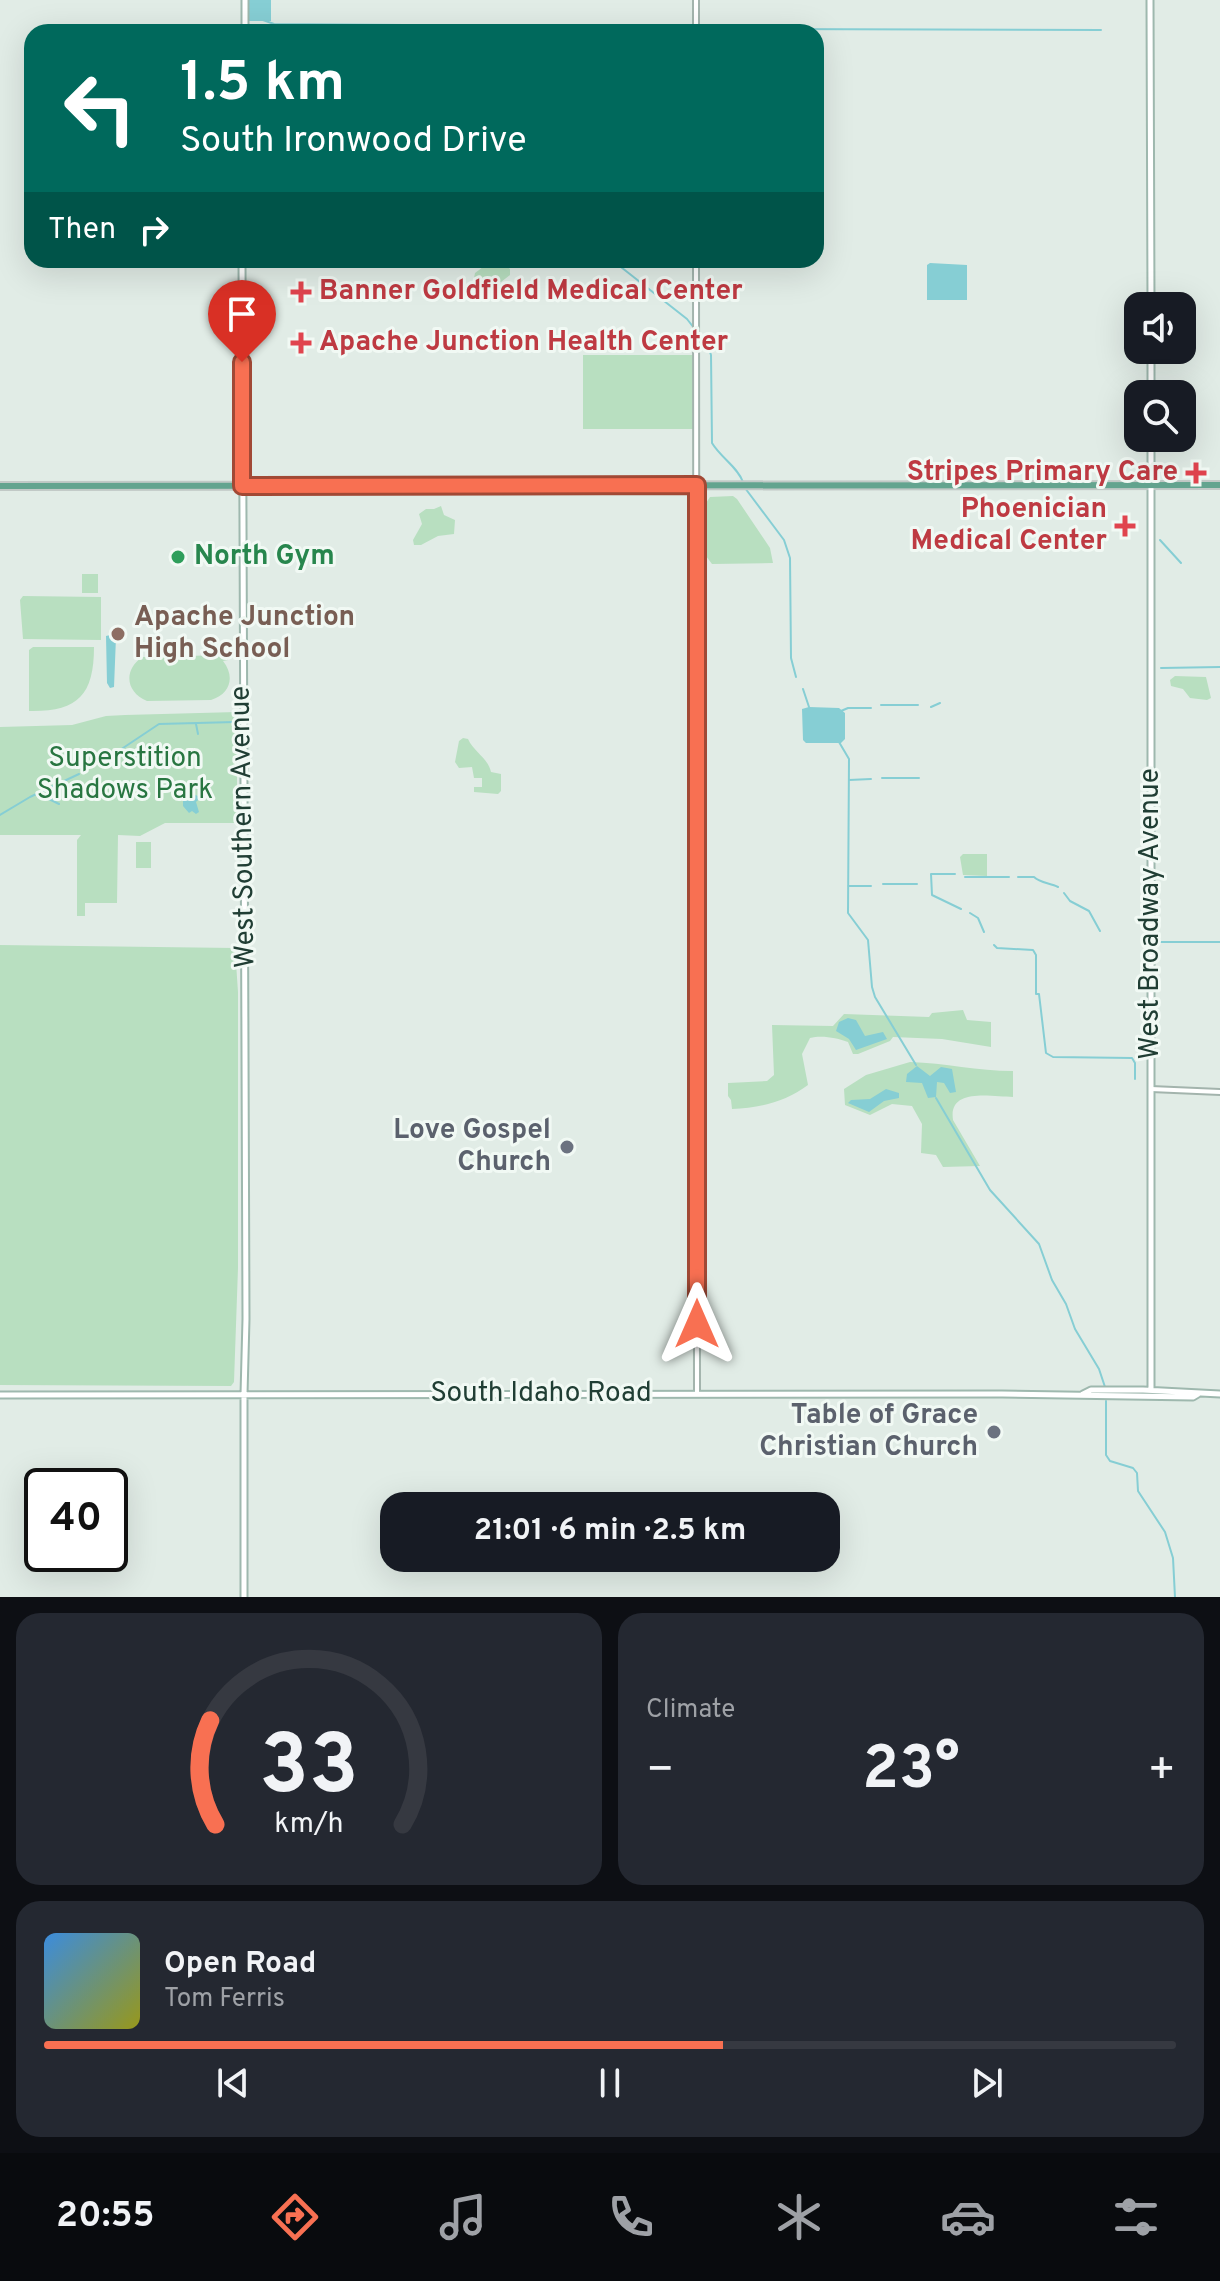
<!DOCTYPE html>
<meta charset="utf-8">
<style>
:root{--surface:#171b24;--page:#242831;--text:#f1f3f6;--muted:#9ea1a6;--line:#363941;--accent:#f87052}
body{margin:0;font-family:Overpass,sans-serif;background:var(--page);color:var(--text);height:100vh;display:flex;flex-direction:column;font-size:30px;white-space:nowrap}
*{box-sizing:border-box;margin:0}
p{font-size:26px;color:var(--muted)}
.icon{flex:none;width:44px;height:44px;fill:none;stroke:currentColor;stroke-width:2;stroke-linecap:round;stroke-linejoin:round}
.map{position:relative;height:1597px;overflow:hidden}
.sheet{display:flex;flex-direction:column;gap:16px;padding:16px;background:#0d0f14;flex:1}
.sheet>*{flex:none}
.guide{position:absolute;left:24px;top:24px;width:800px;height:244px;border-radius:24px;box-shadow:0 8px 32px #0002;background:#00695c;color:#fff;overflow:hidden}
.fabs{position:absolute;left:1124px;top:292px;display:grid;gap:16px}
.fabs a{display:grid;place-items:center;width:72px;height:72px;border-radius:16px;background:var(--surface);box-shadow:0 8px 32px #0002;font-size:40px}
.speed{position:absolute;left:24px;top:1468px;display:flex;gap:16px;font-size:40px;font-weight:700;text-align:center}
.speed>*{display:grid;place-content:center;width:104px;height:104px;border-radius:50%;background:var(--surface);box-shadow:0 8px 32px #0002;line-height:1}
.speed .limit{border:4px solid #111;border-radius:12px;background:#fff;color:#111}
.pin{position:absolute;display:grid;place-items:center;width:68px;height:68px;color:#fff;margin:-82px -34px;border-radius:50% 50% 50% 0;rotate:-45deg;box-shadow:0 0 8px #0007}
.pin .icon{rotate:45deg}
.me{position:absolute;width:88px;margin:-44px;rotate:0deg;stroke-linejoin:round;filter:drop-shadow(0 0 6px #0008)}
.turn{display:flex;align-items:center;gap:28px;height:168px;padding:0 24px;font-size:36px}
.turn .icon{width:104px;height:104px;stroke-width:2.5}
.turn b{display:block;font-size:56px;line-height:68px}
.then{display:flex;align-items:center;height:76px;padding:0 24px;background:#0003;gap:16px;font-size:30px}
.big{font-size:60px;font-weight:700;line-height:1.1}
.sheet .card{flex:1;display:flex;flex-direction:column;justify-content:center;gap:12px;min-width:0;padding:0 28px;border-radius:24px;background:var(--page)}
.sheet .dial{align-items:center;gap:0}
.dial svg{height:208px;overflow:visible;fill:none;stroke:var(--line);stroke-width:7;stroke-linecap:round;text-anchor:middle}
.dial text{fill:var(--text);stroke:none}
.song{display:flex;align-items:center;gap:24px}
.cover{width:96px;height:96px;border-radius:12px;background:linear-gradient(135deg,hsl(210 70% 55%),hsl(60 70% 35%))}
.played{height:8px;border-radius:4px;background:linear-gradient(90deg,var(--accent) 60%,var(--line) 60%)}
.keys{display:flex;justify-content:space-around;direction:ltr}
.heat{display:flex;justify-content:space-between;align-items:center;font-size:44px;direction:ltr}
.sheet .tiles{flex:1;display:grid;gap:16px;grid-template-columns:1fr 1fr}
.card:last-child{grid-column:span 2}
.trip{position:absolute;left:380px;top:1492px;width:460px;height:80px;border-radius:24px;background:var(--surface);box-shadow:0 8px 32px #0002;font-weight:700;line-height:80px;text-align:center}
.menu{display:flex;height:128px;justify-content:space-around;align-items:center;background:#090b0e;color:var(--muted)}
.menu .icon{width:56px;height:56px}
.menu .active{color:var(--accent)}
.menu b{font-size:36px;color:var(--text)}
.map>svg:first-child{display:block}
</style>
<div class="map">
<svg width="1220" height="1597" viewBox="0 0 1220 1597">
<rect width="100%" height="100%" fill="#e1ece6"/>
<path fill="#b8dfc0" d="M487 264 496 267 505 264 510 269V275L501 282 492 277 478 282 474 278 475 273Z
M583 355H693V429H583Z
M733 496 737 499 770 548 773 563 712 564 706 556V503L710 497Z
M441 506 444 515 455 520 454 534 438 536 421 545H414L413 540 422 524 419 514 426 509H434Z
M82 574H98V593H82Z
M23 596 101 597V640L23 639 20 600Z
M33 647H94C94 696 77 712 29 711V650Z
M228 655V660L223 661C235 676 231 694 211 700L147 701C126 692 123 671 142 657Z
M1175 676 1206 677 1211 698 1207 700 1190 698 1183 689 1171 686 1170 680Z
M237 712V823H165L140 836 118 835 117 903H85V916H77V840L81 835H117H0V727L72 725 106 716 125 715Z
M463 738 468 739C474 752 488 758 491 772L501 774V791L498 794 474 792V787H482V778H474L472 767 459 768 455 762 459 741Z
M136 842H151V868H136Z
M963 854H987V876L963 875 960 857Z
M0 945 235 948 238 992V1268L234 1382 231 1386 0 1385Z
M963 1010 967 1020 991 1022V1047L942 1039 893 1037 890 1041 858 1054H853L848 1042C837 1038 822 1035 810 1038L802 1054 808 1085C785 1102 760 1108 732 1109L731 1100 728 1096V1083L767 1081 774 1075 772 1025 833 1026 844 1014 929 1017 932 1013Z
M910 1062C945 1063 978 1071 1013 1071V1097C992 1097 948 1087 953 1120L980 1166 943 1167 936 1155 921 1153 922 1124 912 1106 892 1104 870 1115 845 1105 844 1089 866 1075Z"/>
<path fill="#86ced4" d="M249 0H271V21H249Z
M930 263 967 265V300H927V265Z
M114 634 116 637 114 687 110 688 107 683 106 636Z
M809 707 839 708 845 713V739L841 743H806L803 740 802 709Z
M189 793 191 797 196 795 200 798 196 802 199 812 196 814 192 811 189 813 183 806V799Z
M848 1018 856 1020 865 1036 883 1032 887 1039 856 1050 849 1039 836 1031 839 1022Z
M917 1066 930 1076 941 1067 952 1069 956 1092 950 1093 944 1083 937 1082 936 1097 928 1098 922 1083 906 1082 907 1074Z
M886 1089 899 1093V1098L884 1101 869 1112 848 1103 851 1100 870 1099Z"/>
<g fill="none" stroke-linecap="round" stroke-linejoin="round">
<path stroke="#86ced4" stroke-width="2" d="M263 20 274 24 405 25
M421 25 506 26
M516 26H582
M589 27H686
M703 27 724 29 1101 30
M612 260 687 319 694 328
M698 333 707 343 711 355 712 443C721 458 737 466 743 482
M745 488 784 540 790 558 791 658 796 677
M1160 540 1181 563
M1161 668 1220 667
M803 689 809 707
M881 705H918
M931 707 940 703
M841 711 848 708H871
M196 724 198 734
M839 742 849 759 848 913 868 940 872 987 875 997 916 1065
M83 772 105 755 120 750 159 724 235 722
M882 778H919
M849 780 871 779
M39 794 59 804
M0 815 30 797 79 774
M955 874H931L932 895 961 909
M965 877H1009
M1018 877H1034C1040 883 1050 883 1058 887
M883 884H917
M848 886H871
M1064 893 1070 901 1089 911 1100 931
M970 913 978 918 984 932
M1158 942H1220
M994 945 997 948 1033 950 1036 955V994H1039L1046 1053 1053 1057 1132 1058 1135 1063V1079
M936 1098 990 1190 1039 1244 1052 1280 1066 1304 1075 1329 1099 1369 1105 1387
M1106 1401V1455L1110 1461 1133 1468 1137 1473 1138 1491 1165 1532 1173 1558 1175 1597"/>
<g stroke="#a3b4ad" stroke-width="8">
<path id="tertiary" d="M696 32V0
M696 260 697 1394
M1151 1089 1220 1092"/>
</g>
<g stroke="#9eb8ae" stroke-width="9">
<path id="secondary" d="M245 0V32
M1150 0 1151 306
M242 260 246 1319 244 1394V1597
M1151 394V350
M1151 1390V438
M1083 1394 1091 1390H1143L1220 1394
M0 1395 1002 1394 1193 1397 1198 1394"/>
</g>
<g stroke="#c1c9c6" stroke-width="10">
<path id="primary" d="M0 486 1220 485"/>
</g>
<use href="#tertiary" stroke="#fff" stroke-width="4"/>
<use href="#secondary" stroke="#fff" stroke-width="5"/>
<use href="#primary" stroke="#63a48f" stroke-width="6"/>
</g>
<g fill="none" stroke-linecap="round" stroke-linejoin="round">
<g stroke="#a14935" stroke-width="20">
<path id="route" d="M242 362V486L697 485V1324"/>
</g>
<use href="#route" stroke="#f87052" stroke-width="14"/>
</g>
<g fill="#e0444e" stroke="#f1f9f4" stroke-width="3">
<path d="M297 280h8v8h8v8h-8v8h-8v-8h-8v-8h8z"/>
<path d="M297 331h8v8h8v8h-8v8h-8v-8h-8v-8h8z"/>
<path d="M1192 461h8v8h8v8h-8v8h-8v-8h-8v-8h8z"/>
<path d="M1121 514h8v8h8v8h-8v8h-8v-8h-8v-8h8z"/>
</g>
<circle fill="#2e9e5b" stroke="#f1f9f4" stroke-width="3" cx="178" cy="557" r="8"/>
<circle fill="#8d6e63" stroke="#f1f9f4" stroke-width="3" cx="118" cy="634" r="8"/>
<g fill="#6b7280" stroke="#f1f9f4" stroke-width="3">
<circle cx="567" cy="1147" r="8"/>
<circle cx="994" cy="1432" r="8"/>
</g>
<g text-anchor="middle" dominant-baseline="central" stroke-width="6" stroke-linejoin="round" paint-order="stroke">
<g font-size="28" font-weight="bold" fill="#be3a42" stroke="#f1f9f4" text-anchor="start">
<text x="319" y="292">Banner Goldfield Medical Center</text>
<text x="319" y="343">Apache Junction Health Center</text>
<text x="1178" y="473" text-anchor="end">Stripes Primary Care</text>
<text x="1107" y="510" text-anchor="end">Phoenician<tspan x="1107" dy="32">Medical Center</tspan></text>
</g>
<g font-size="28" font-weight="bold" fill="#27864d" stroke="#f1f9f4" text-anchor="start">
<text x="194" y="557">North Gym</text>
</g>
<g font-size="28" font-weight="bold" fill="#785e54" stroke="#f1f9f4" text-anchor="start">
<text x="134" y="618">Apache Junction<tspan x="134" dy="32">High School</tspan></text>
</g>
<g font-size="28" fill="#287641" stroke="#f1f9f4">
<text x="125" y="759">Superstition<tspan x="125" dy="32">Shadows Park</tspan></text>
</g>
<g font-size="28" fill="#203e34" stroke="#f1f9f4">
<text transform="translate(244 827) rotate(-91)">West Southern Avenue</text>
<text transform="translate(1151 914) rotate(-90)">West Broadway Avenue</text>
<text x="541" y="1394">South Idaho Road</text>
</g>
<g font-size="28" font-weight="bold" fill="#5b616d" stroke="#f1f9f4" text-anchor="end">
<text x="551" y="1131">Love Gospel<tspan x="551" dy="32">Church</tspan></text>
<text x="978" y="1416">Table of Grace<tspan x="978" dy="32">Christian Church</tspan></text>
</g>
</g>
</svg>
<div class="fabs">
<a><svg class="icon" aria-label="sound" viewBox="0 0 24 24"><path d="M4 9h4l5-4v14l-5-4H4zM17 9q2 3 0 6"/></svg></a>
<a><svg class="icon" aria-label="search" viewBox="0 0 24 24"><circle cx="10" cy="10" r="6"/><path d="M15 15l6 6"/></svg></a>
</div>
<div class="speed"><div class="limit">40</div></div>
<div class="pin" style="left:242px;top:362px;background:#d93025"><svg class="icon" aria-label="arrive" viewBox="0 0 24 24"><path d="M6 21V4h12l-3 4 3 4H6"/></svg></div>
<svg class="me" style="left:697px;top:1324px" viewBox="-20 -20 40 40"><path d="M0-17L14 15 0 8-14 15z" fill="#f87052" stroke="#fff" stroke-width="4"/></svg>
<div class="trip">21:01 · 6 min · 2.5 km</div>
<div class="guide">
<div class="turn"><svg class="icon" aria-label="left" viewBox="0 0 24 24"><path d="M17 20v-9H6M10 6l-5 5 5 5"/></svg><div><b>1.5 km</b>South Ironwood Drive</div></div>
<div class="then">Then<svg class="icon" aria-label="right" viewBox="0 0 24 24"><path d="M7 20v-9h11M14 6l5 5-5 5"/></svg></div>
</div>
</div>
<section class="sheet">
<div class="tiles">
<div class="card dial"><svg viewBox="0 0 100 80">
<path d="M14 69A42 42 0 1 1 86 69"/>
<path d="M14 69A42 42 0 0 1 12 29" stroke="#f87052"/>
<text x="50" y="56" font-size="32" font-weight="700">33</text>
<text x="50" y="72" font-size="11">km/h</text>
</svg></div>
<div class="card"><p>Climate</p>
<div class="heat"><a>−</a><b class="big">23°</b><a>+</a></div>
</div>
<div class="card">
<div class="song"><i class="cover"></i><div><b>Open Road</b><p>Tom Ferris</p></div></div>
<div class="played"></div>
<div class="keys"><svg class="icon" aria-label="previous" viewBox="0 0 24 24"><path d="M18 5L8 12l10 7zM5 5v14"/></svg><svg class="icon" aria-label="pause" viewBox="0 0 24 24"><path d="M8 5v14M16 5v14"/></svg><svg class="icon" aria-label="next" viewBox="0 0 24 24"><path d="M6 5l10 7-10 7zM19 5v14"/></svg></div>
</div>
</div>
</section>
<nav class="menu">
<b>20:55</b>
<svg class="icon active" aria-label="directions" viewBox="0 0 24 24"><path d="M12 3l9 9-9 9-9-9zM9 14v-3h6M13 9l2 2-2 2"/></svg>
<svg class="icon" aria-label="music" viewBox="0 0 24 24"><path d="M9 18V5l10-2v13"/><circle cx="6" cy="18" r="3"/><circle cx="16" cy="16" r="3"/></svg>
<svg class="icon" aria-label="phone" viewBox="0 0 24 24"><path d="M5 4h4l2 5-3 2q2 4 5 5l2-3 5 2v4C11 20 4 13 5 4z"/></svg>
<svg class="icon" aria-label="climate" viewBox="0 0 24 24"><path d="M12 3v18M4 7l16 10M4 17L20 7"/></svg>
<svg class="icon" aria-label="car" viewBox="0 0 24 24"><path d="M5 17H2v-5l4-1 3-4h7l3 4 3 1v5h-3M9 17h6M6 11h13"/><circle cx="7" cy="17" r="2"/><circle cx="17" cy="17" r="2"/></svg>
<svg class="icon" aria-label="filters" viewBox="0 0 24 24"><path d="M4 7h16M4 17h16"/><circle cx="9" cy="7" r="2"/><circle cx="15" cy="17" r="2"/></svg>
</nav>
